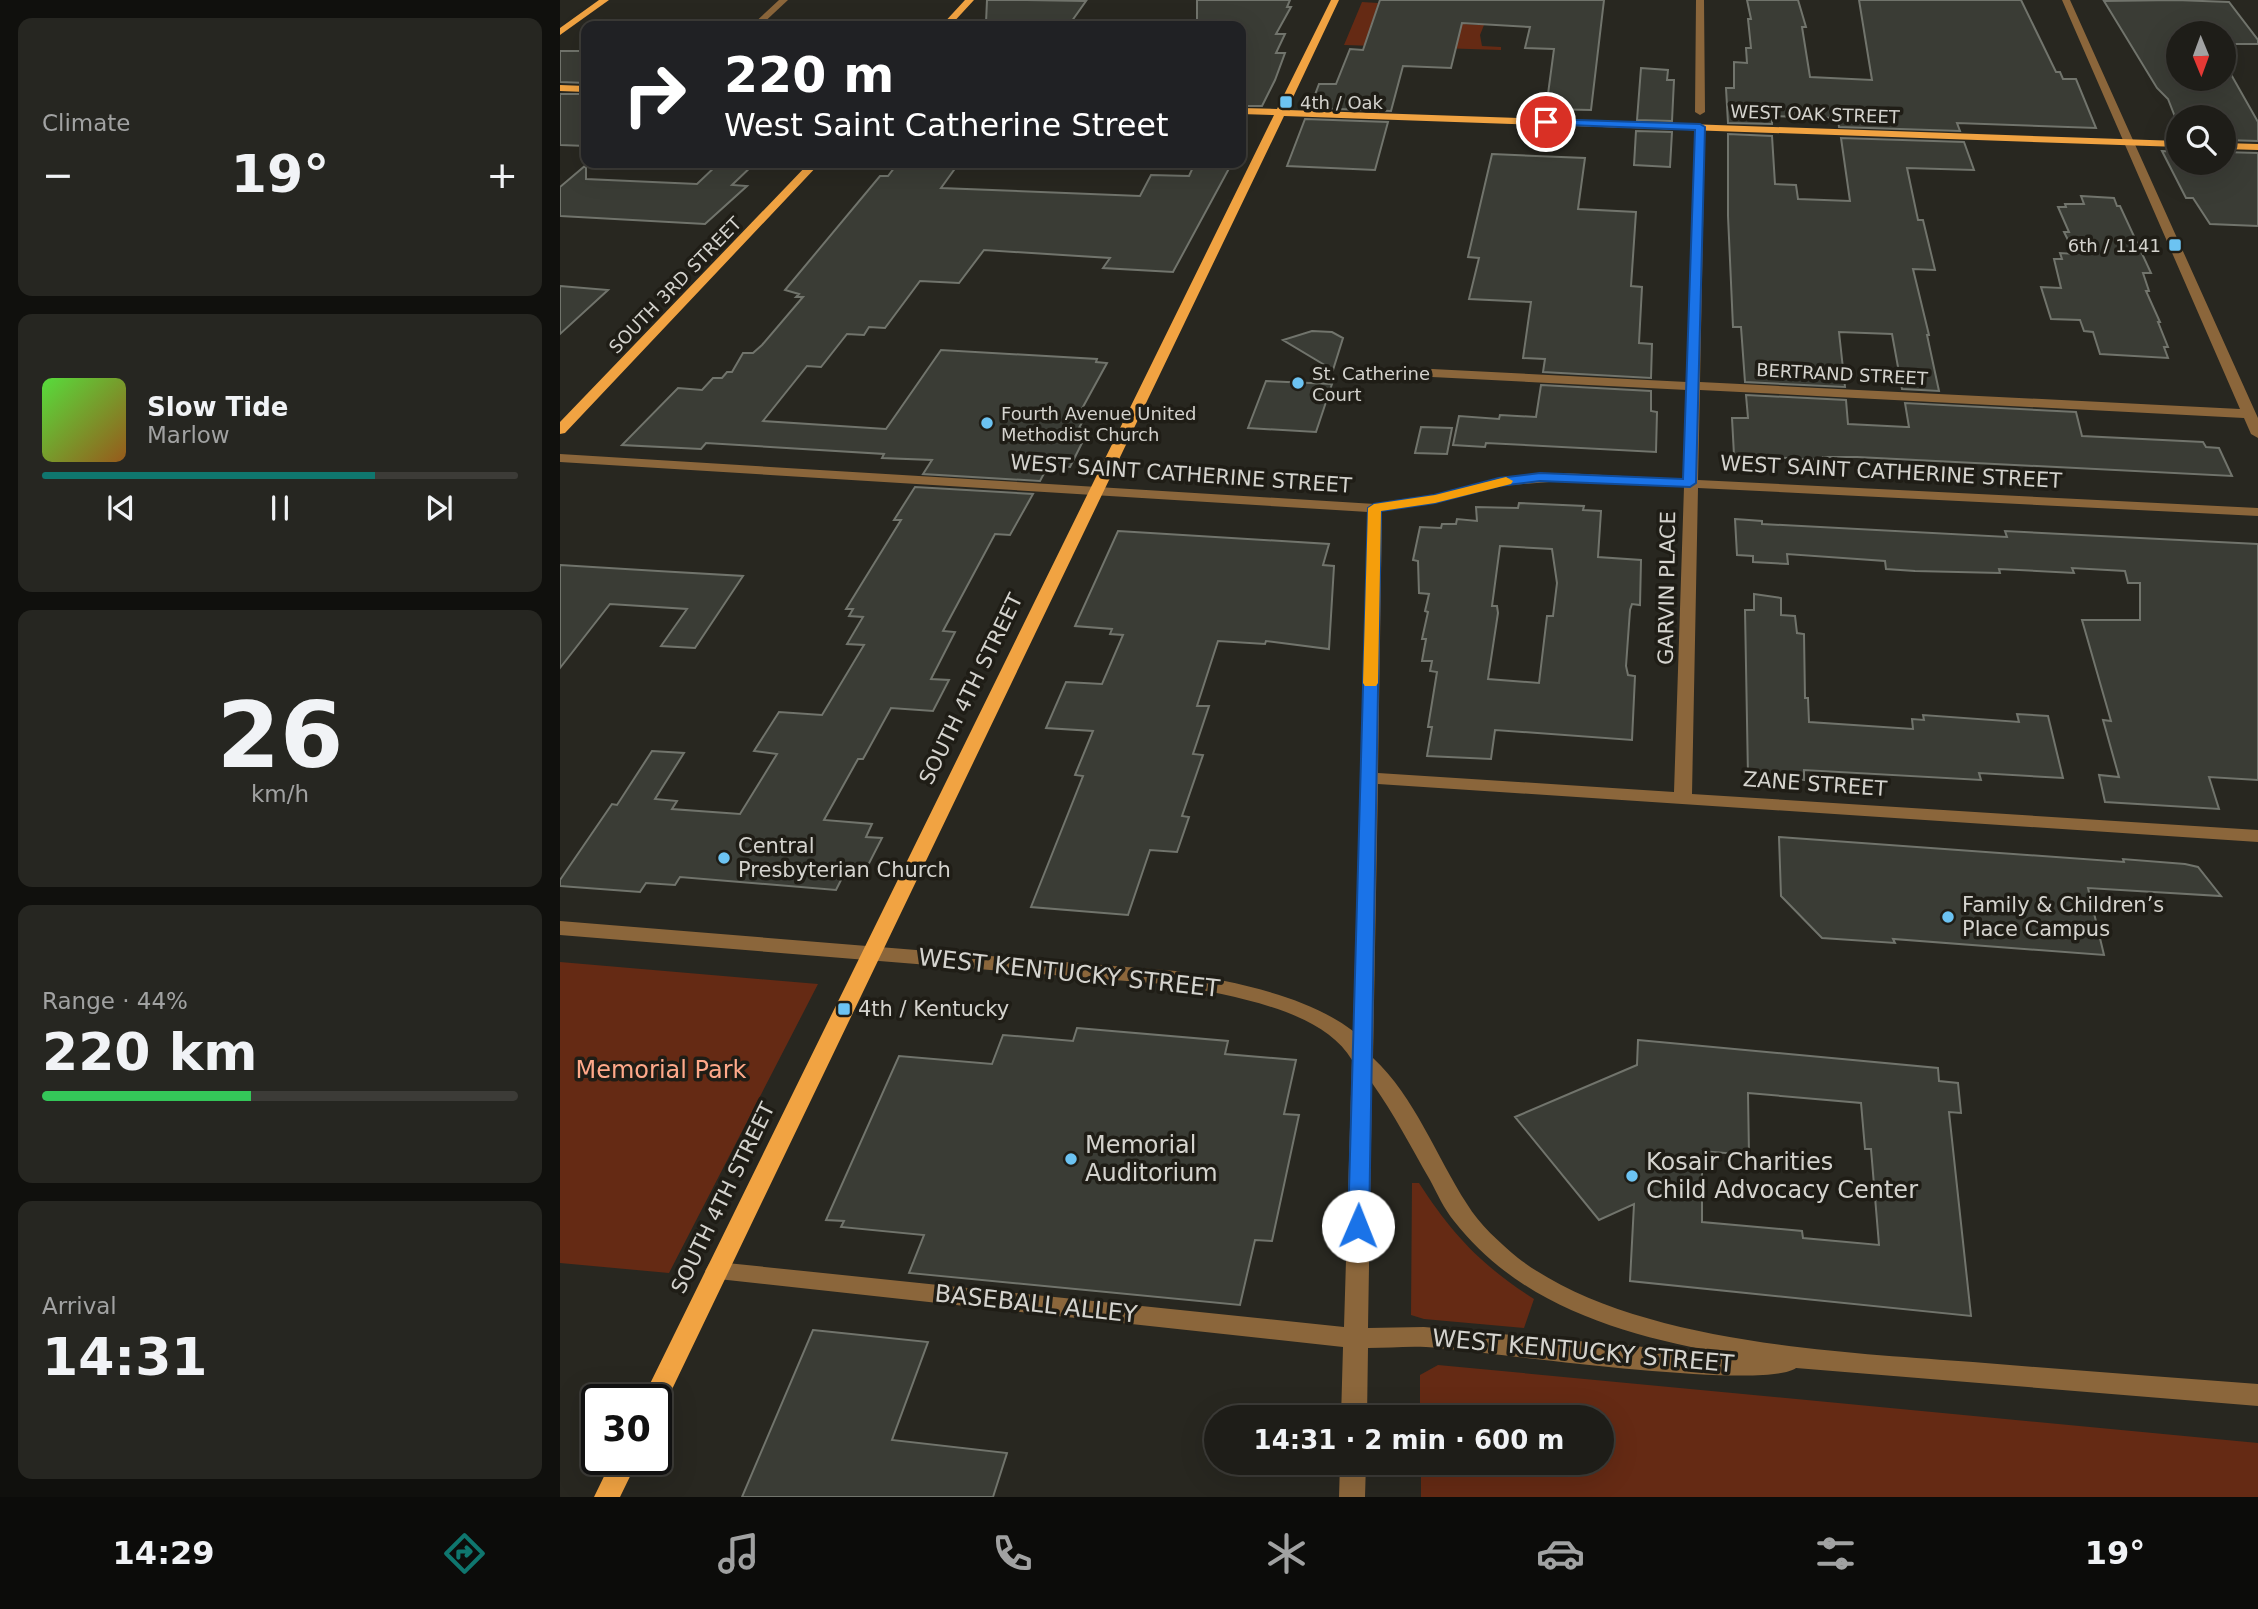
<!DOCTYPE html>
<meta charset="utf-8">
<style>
:root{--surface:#1e1d18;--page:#262621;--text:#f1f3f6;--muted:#a1a2a2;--line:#3c3b37;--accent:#0f766e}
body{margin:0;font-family:"DejaVu Sans",sans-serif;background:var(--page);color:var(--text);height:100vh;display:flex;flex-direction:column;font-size:26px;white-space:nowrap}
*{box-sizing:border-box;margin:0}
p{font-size:23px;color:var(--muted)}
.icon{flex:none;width:38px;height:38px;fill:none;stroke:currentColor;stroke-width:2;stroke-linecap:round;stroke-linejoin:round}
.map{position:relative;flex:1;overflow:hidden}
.details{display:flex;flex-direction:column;gap:18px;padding:18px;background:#10100d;width:560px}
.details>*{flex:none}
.hud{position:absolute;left:21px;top:21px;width:665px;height:147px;border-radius:14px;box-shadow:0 7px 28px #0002,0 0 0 2px var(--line);background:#202124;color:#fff;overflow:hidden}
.needle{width:46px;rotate:179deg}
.fabs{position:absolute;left:1606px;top:21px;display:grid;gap:14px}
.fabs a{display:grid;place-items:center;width:70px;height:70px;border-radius:50%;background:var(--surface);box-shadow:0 7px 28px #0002,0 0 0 2px var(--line);font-size:35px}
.speed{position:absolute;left:21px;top:1384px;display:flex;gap:14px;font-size:35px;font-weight:700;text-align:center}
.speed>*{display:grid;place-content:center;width:91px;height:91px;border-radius:50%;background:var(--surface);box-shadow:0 7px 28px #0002,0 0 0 2px var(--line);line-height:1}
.speed .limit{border:4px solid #111;border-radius:10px;background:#fff;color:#111}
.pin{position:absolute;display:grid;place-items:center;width:60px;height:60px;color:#fff;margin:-30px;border:4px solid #fff;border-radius:50%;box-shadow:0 2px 7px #0007}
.me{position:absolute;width:77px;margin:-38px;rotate:1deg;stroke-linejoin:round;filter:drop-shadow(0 0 5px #0008)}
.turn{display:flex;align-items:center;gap:24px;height:147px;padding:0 28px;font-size:32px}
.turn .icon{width:91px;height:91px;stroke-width:2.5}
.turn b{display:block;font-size:49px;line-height:60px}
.big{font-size:52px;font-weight:700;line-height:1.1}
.details .tile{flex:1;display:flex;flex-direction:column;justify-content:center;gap:10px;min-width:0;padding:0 24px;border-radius:14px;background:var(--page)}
.details .dial{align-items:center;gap:0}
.dial b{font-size:91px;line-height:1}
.song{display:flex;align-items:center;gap:21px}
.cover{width:84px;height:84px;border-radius:10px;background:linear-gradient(135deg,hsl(110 70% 55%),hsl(30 70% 35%))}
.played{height:7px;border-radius:4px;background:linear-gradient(90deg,var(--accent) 70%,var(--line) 70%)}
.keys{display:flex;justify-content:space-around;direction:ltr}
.heat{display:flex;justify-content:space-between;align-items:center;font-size:38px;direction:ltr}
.charge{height:10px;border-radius:5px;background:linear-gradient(90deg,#34c759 44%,var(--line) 0)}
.trip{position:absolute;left:644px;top:1405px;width:410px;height:70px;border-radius:35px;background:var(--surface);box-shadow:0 7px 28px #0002,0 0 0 2px var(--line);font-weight:700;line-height:70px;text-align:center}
.dock{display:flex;height:112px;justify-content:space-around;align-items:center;background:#0c0c0a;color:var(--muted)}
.dock .icon{width:49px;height:49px}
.dock .selected{color:var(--accent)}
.dock b{font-size:32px;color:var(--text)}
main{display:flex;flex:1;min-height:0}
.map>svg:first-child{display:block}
</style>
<main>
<section class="details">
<div class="tile"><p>Climate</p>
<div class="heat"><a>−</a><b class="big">19°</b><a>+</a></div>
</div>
<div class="tile">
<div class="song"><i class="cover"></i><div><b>Slow Tide</b><p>Marlow</p></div></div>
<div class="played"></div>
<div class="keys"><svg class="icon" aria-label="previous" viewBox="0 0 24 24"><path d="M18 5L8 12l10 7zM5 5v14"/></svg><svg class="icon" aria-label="pause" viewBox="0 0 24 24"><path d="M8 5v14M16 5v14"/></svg><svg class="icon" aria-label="next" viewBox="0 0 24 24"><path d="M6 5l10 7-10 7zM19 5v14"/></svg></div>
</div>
<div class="tile dial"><b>26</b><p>km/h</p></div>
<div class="tile"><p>Range · 44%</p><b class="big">220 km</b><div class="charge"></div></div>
<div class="tile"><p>Arrival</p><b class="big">14:31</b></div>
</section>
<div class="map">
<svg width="1698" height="1497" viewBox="0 0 1698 1497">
<rect width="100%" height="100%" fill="#282720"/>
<path fill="#652a14" d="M802 2 818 3 813 20 924 25 920 35 922 46 941 47V50L784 45Z
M0 962 258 984 109 1273 0 1263Z
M852 1183H859C892 1234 922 1266 974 1299L964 1328 864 1319 851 1315Z
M878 1365 1698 1443V1497H861V1463H1041V1418L860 1417V1375Z"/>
<path fill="#3a3c35" stroke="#71746c" stroke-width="2" fill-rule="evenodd" d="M427 0H466L526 1 509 25 426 23Z
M637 0H730L727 7H731L716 34H725L716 53H725L715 80 702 106H681V24L637 22Z
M820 0H1044L1031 110 986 109 994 49 965 48 970 27 902 23 891 68 843 66 831 111 750 108 759 84H776L790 49 803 50Z
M1187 0H1238L1246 27H1242L1250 77 1312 80 1299 0H1461L1496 72H1500L1503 79H1516L1536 128 1397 123 1400 131 1279 127 1278 118 1212 116V124L1168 123 1166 88H1174V62L1187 63 1186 48H1191L1188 19H1191Z
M1616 0 1669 2 1698 40V44H1664V33H1619V79H1664V62L1698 122V141L1664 140V117H1619V127L1608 99 1597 88 1544 1Z
M0 51H26V83L0 82Z
M1081 68 1108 70 1107 80H1114L1112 121 1077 120Z
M0 94H26V146L0 145Z
M745 119 828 122 815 170 727 166Z
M1076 131 1112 132 1110 167 1074 165Z
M1168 134 1212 136 1215 184 1236 185 1238 199 1290 201 1281 138 1404 142 1414 170 1347 168 1358 220H1363L1375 270 1353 269 1369 335H1367L1379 391 1342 389 1332 334 1279 332 1285 387 1185 382 1181 327H1173L1168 216Z
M1602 151 1619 152V163H1664V152L1698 153V226L1650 224 1633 198H1626Z
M932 154 1025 158 1018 209 1076 212 1071 286 1082 287 1079 343 1092 344 1091 378 983 372 985 359 963 358 971 302 909 299 919 258 908 257Z
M159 163H195L172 185 187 186 145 224 0 216V187L26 165V179L137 184Z
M338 163H399L381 188 580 196 591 175 629 176 635 163H672L613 272 543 268 550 258 424 250 399 283 360 281 325 328 309 327 304 335 287 334 261 367 247 366 203 421 326 429 381 350 537 359 536 362 547 363 518 416 525 417 519 428 529 429 510 467 488 466 480 481 363 474 372 460 322 458 324 454 146 443 141 449 62 445 118 388 142 390 153 378H162L167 372H172L183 353H193L202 345 243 297H236L239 294 225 290 320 176H328Z
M1521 196 1554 198 1557 206H1560L1591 273H1583L1589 291H1586L1600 322H1598L1608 347H1604L1608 358 1540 354 1533 332 1524 331 1520 320 1491 319 1481 287 1501 288 1494 259H1502L1500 253 1515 254 1504 232H1509L1498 207H1506L1505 204H1524Z
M0 286 48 290 0 334Z
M752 331 772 332 783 338 773 370 723 340Z
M706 381 772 384 756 432 688 428Z
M981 385 1091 391V411L1097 412 1096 452 926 443 925 447 893 445 899 416 939 419 940 415 976 417Z
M1186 395 1286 400 1288 424 1347 427H1349L1345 403 1516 412 1522 436 1643 442 1646 447 1659 448 1672 476 1297 457H1263V460L1174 455 1172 418H1188Z
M861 427 892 428 887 454 855 453Z
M355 487 473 494 450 535 435 534 383 631 395 632 371 679 389 680 373 711 331 708 303 759H298L264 820 312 824 306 837 322 838 301 879 282 878 276 890 120 877 115 885 86 883 80 892 0 886V880L52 804 57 805 92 751 124 753 95 799 117 801 112 809 180 814 217 754 194 751 219 712 262 715 304 645 287 644 303 617 289 616 293 609H286L341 520H334Z
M959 503 1024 506 1023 510 1041 511 1038 557 1081 560 1080 605 1072 604 1070 610 1066 666 1068 675 1075 676 1072 740 935 730 931 759 867 756 872 727H868L877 672 870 671 872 661H862L866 639H862L868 612 865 611 869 594 859 593 858 561 853 560 860 527 881 528 882 524H896L897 519 917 521 916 507 958 508ZM940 546 992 549 997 583 993 616H987L979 683 928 679 938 613 937 606H932Z
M1175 519 1202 521V524L1447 537 1445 531 1698 544V780L1649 777 1659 809 1545 802 1539 775 1559 777 1543 720 1551 721 1522 620H1580V583H1568L1565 571 1512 568 1514 573 1439 569 1440 573 1355 571 1326 569 1325 561 1227 554 1228 564 1193 562V556L1177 555Z
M558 531 769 544 763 565 774 566 769 649 706 641 705 644 658 641 637 706H649L633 754 643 755 622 816 629 817 617 852 590 850 568 915 471 907 523 776 515 775 533 731 486 728 506 682 542 684 563 635 550 634 552 629 515 626Z
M0 565 98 571 183 576 135 648 101 646 127 609 50 604 0 668Z
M1194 594 1221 598V615L1235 616 1237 633 1244 634 1245 698H1248L1249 722 1353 729 1352 719 1364 720 1363 715 1459 722 1457 714 1488 716 1503 778 1419 773 1421 780 1244 770V780L1188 776 1185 610H1194Z
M1219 837 1564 862 1563 859 1625 864 1638 867 1661 896 1528 888 1544 955 1333 939 1335 943 1262 938 1221 896Z
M517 1028 668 1041 665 1054 736 1060 724 1114 739 1115 712 1241 695 1240 680 1305 349 1273 364 1235 281 1227 284 1221 266 1220 339 1056 432 1064 443 1035 513 1041Z
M1078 1040 1378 1068 1379 1081 1398 1083 1401 1113 1389 1112 1411 1316 1070 1281 1074 1204 1039 1220 955 1117 1077 1065ZM1188 1093 1301 1103 1305 1149H1311L1319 1245 1243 1238 1242 1231 1142 1222V1151L1189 1155Z
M253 1330 368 1342 332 1440 447 1453 433 1497H182Z"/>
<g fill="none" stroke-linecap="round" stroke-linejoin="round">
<path fill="#8b663b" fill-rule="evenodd" d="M219 0H228L200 26H191Z
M1136 0H1144L1145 112 1140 115 1135 112Z
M1502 0H1510L1698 418V438L1691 434 1684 418 1140 390 1138 480 1698 508V516L1138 488 1132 794 1698 830V842L818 784 813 1058C855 1097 876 1156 907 1204 919 1224 940 1243 958 1258 1070 1343 1276 1352 1413 1362 1508 1370 1603 1377 1698 1384V1406L1236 1368C1202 1392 925 1351 866 1347 847 1346 827 1348 808 1348L807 1418H781L783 1347 149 1278 145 1271 149 1264 157 1262 784 1327 792 1060C762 1009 670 996 616 985L0 935V921L616 971C675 983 744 994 793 1031L808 512 0 462V454L815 504 874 495 939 478 1002 473 1124 479 1127 390 872 377 865 373 872 369 1127 382 1135 127 1140 124 1145 127 1140 382 1680 409ZM1002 481 1124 487 1114 792 818 773 822 511 875 503 939 486ZM812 1083C834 1114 851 1147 870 1180 877 1193 884 1209 894 1221 962 1308 1067 1336 1171 1355L864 1327 808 1328Z
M780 1463H806L805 1497H779Z"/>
<path fill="#f1a342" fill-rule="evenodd" d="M39 0H49L0 35V28Z
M405 0H414L390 26H381Z
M771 0H779L727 110 1619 141V147L724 116 103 1408 96 1410V1400H82L714 115 681 114V108L717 109Z
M0 85 26 86V92L0 91Z
M1664 143 1698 144V150L1664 149Z
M249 163H260L5 433 0 434V422Z
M52 1460H78L60 1497H34Z"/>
</g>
<path fill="#1a73e8" stroke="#114b97" stroke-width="2" d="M986 119 1140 124 1145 127 1136 483 1130 487 980 481 939 486 875 503 821 511 809 1226 806 1232 798 1235 791 1232 788 1226 808 508 814 504 874 495 939 478 980 473 1123 479 1135 130 982 124V120Z"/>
<path fill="#f59e0b" d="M946 477 953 481 951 484 875 503 821 511 818 683 816 686H805L803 683 808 508 814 504 875 495Z"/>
<g fill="#6cc3f2" stroke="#1f1d16" stroke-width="2.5">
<rect x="719" y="95" width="14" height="14" rx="3.5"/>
<rect x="1608" y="238" width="14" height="14" rx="3.5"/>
<circle cx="738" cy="383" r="7"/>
<circle cx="427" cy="423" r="7"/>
<circle cx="164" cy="858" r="7"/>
<circle cx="1388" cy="917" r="7"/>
<rect x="277" y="1002" width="14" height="14" rx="3.5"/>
<circle cx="511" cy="1159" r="7"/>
<circle cx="1072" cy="1176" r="7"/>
</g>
<g text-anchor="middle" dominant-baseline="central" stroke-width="7" stroke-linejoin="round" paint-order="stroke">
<g font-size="18" fill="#d4d3ce" stroke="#1f1d16" text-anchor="start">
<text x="740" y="102">4th / Oak</text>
<text x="1601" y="245" text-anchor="end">6th / 1141</text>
<text x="752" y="373">St. Catherine<tspan x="752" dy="21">Court</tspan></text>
<text x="441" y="413">Fourth Avenue United<tspan x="441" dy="21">Methodist Church</tspan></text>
</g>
<g font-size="18" fill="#d4d3ce" stroke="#1f1d16">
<text transform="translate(1255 114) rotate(2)">WEST OAK STREET</text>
<text transform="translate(115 285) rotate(-46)">SOUTH 3RD STREET</text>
<text transform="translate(1282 374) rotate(3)">BERTRAND STREET</text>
</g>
<g font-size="21" fill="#d4d3ce" stroke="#1f1d16">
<text transform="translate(1331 472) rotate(3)">WEST SAINT CATHERINE STREET</text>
<text transform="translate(621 474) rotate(4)">WEST SAINT CATHERINE STREET</text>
<text transform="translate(1107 588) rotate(-89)">GARVIN PLACE</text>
<text transform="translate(411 689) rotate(-64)">SOUTH 4TH STREET</text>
<text transform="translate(1255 784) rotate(4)">ZANE STREET</text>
<text transform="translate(163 1198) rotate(-64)">SOUTH 4TH STREET</text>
</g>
<g font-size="21" fill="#d4d3ce" stroke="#1f1d16" text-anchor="start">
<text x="178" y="846">Central<tspan x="178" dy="24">Presbyterian Church</tspan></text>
<text x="1402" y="905">Family &amp; Children’s<tspan x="1402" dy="24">Place Campus</tspan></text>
<text x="298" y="1009">4th / Kentucky</text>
</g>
<g font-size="24" fill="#d4d3ce" stroke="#1f1d16">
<text transform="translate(509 973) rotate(6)">WEST KENTUCKY STREET</text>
<text transform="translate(476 1304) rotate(6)">BASEBALL ALLEY</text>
<text transform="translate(1023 1351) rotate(5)">WEST KENTUCKY STREET</text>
</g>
<g font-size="24" fill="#ffa98a" stroke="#1f1d16">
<text x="101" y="1070">Memorial Park</text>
</g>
<g font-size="24" fill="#d4d3ce" stroke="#1f1d16" text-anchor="start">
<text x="525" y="1145">Memorial<tspan x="525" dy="28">Auditorium</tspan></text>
<text x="1086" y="1162">Kosair Charities<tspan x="1086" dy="28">Child Advocacy Center</tspan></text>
</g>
</g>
</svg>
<div class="fabs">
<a><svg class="needle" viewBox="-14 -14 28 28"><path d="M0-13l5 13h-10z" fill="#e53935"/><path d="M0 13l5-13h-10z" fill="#a1a2a2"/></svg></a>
<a><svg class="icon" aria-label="search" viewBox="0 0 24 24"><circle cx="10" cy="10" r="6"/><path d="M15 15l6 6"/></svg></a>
</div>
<div class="speed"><div class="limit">30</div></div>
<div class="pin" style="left:986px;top:122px;background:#d93025"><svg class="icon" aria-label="arrive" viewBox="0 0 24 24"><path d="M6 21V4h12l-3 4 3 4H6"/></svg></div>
<svg class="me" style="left:798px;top:1226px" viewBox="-20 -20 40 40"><circle r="19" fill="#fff"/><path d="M0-13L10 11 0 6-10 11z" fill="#1a73e8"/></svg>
<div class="trip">14:31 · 2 min · 600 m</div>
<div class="hud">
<div class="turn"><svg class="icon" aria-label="right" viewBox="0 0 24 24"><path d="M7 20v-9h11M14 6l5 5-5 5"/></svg><div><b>220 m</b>West Saint Catherine Street</div></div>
</div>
</div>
</main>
<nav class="dock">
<b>14:29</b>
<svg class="icon selected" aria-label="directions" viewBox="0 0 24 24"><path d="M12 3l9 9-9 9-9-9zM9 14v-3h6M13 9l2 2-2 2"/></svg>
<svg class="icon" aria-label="music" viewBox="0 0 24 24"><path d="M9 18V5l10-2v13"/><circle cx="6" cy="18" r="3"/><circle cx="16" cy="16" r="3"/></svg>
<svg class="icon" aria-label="phone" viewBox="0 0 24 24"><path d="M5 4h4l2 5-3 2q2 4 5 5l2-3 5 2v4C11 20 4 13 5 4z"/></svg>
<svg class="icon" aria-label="climate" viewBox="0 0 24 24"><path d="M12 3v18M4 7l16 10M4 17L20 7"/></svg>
<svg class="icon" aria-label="car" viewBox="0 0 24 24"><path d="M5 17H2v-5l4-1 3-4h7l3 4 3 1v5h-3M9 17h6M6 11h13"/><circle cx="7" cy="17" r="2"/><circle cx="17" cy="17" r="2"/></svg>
<svg class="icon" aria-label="filters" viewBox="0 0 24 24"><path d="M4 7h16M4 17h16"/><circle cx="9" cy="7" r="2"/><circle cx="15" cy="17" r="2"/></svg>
<b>19°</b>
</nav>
